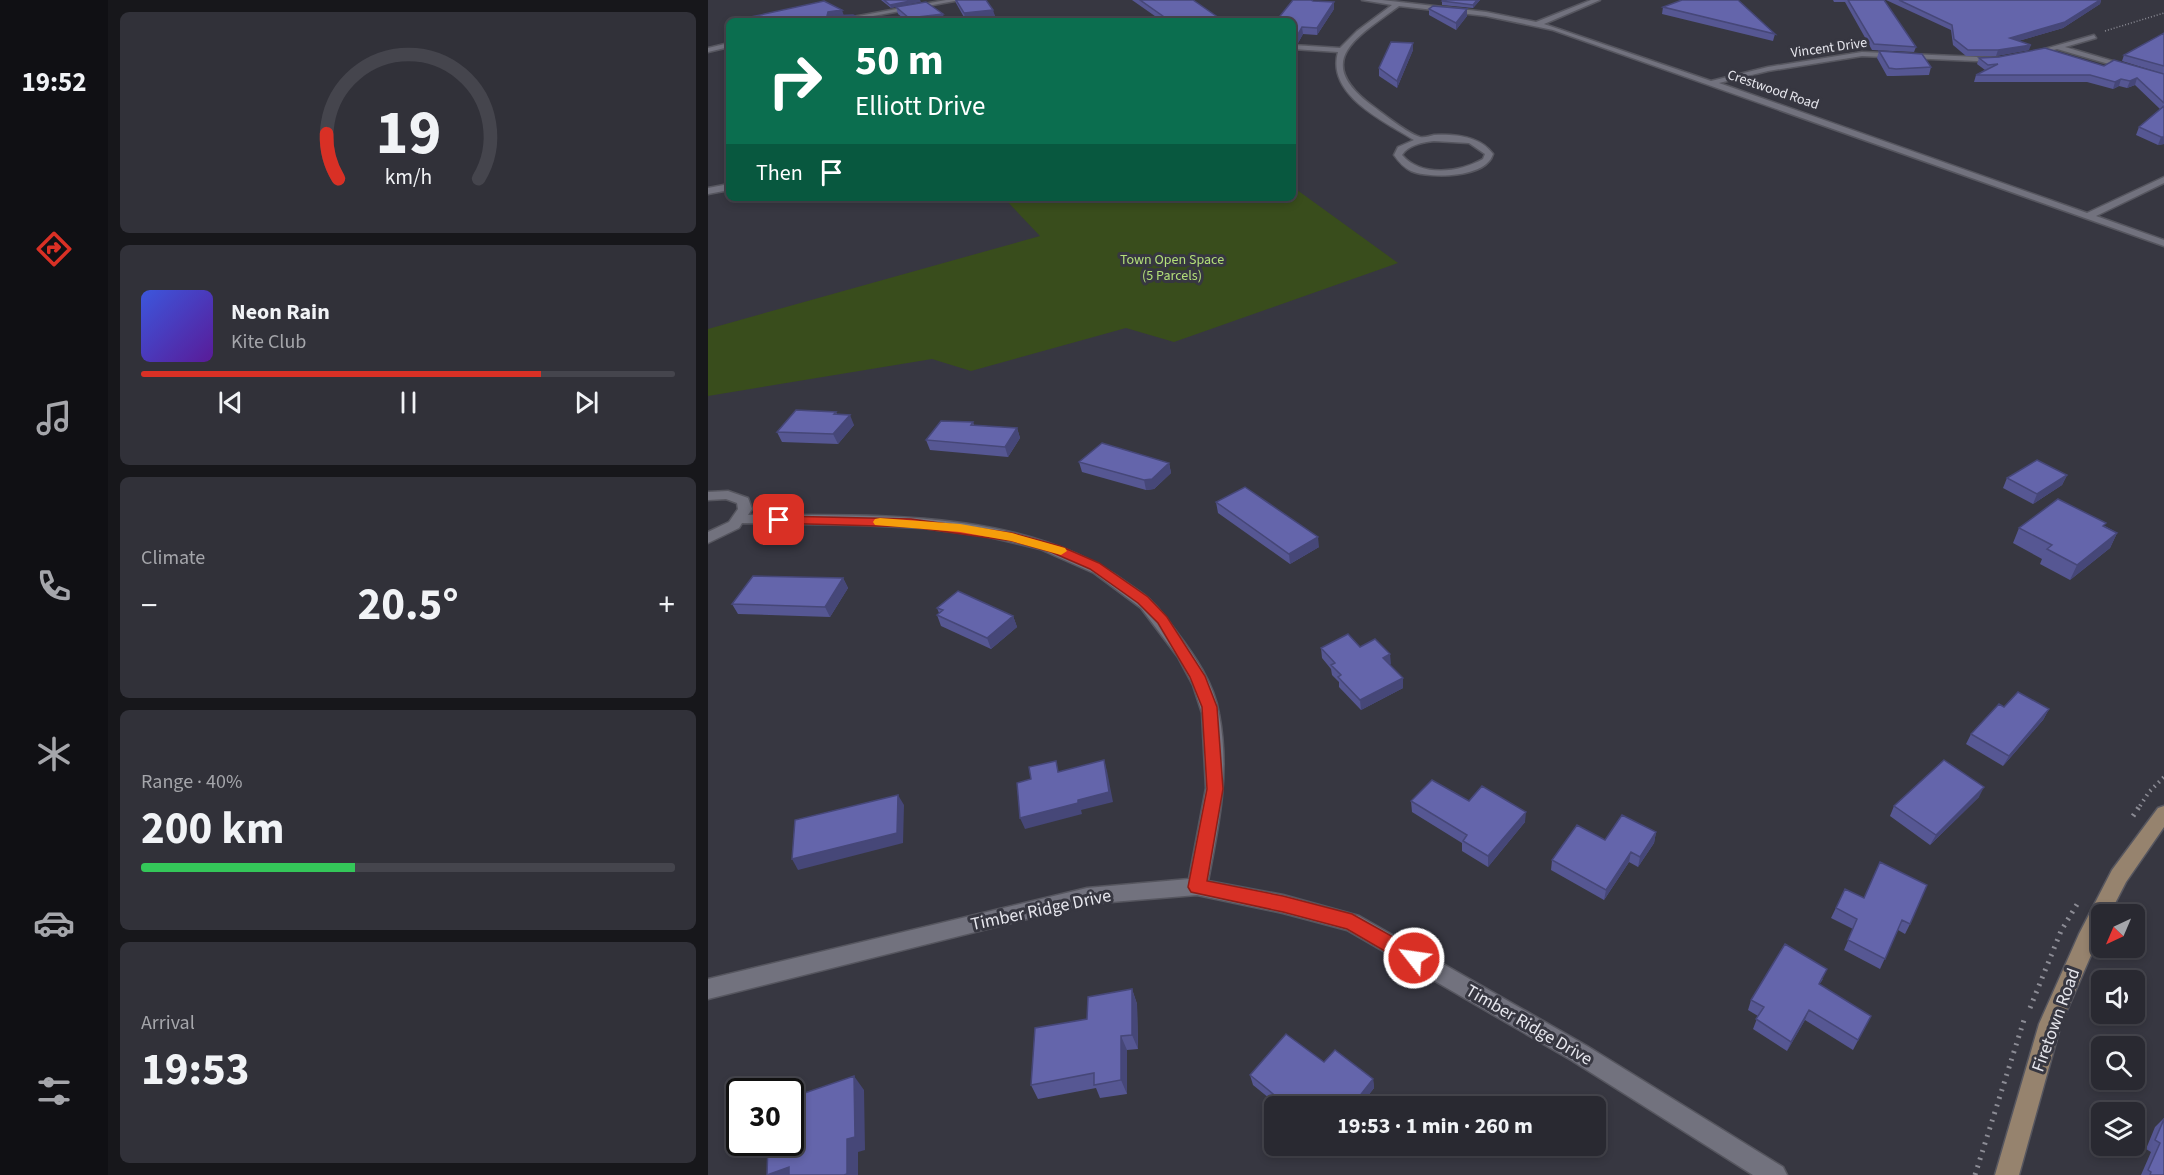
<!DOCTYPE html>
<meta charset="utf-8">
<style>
:root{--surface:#292931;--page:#313139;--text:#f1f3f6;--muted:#a5a6ab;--line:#45454d;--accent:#d93025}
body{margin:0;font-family:"Source Sans 3",sans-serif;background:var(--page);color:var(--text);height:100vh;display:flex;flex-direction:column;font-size:22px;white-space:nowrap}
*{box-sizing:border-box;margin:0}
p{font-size:20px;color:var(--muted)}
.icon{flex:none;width:33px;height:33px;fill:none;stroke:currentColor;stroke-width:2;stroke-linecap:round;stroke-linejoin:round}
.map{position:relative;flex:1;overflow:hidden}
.drawer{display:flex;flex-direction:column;gap:12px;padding:12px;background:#17171b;width:600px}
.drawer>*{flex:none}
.guide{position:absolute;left:18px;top:18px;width:570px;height:183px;border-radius:9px;box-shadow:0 3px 9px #0003,0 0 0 2px var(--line);background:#0b6e4f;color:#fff;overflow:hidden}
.needle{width:39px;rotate:224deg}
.buttons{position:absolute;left:1383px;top:904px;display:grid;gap:12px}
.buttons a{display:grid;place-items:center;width:54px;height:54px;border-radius:9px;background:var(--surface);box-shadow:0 3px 9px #0003,0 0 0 2px var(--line);font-size:30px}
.speed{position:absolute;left:18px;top:1078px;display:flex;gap:12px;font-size:30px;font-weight:700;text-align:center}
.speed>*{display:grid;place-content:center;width:78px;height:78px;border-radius:50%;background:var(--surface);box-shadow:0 3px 9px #0003,0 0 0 2px var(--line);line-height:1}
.speed .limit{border:3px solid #111;border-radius:9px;background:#fff;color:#111}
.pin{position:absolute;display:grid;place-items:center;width:51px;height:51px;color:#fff;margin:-26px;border-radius:12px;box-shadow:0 3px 9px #0006}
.me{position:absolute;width:66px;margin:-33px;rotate:300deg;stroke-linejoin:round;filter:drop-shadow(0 0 4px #0008)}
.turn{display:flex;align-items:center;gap:21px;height:126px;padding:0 30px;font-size:27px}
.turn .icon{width:78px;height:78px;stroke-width:2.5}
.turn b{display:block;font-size:42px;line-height:51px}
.then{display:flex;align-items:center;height:57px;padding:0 30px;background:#0003;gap:12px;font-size:22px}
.big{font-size:45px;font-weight:700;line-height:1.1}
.drawer .widget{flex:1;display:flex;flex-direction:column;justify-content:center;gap:9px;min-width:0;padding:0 21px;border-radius:9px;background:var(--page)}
.drawer .dial{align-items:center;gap:0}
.dial svg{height:156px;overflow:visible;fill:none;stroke:var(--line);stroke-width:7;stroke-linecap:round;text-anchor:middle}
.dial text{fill:var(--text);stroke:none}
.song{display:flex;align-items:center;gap:18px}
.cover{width:72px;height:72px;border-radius:9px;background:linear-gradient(135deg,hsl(230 70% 55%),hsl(270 70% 35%))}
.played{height:6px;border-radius:3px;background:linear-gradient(90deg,var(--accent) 75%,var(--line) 75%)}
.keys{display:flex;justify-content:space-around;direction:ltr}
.heat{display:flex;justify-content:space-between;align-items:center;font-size:33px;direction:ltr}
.charge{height:9px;border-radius:4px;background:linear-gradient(90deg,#34c759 40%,var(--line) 0)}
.trip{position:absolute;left:556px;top:1096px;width:342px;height:60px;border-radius:9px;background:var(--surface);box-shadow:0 3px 9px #0003,0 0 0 2px var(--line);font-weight:700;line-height:60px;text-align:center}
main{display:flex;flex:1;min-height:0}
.menu{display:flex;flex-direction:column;width:108px;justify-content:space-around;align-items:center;background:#101014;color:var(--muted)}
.menu .icon{width:42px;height:42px}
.menu .selected{color:var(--accent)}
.menu b{font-size:27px;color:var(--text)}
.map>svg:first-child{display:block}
</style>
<main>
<nav class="menu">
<b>19:52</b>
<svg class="icon selected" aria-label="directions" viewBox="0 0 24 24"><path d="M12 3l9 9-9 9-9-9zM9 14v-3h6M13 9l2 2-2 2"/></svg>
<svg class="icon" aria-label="music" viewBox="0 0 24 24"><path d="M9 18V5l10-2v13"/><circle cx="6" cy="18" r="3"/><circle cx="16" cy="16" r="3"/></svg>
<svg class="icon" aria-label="phone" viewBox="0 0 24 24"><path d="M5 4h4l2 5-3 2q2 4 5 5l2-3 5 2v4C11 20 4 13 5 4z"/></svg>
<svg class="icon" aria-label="climate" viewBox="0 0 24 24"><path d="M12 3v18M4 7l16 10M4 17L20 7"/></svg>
<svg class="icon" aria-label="car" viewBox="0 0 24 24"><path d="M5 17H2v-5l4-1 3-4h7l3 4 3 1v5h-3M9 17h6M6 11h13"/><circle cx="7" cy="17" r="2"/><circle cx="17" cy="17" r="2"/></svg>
<svg class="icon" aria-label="filters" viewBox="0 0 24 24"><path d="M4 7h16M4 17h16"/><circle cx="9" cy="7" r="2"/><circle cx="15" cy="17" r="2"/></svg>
</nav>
<section class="drawer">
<div class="widget dial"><svg viewBox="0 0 100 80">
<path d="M14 69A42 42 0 1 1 86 69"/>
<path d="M14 69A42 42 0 0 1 8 46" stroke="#d93025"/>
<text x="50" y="56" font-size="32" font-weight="700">19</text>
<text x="50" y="72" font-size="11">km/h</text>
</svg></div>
<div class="widget">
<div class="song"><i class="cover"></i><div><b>Neon Rain</b><p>Kite Club</p></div></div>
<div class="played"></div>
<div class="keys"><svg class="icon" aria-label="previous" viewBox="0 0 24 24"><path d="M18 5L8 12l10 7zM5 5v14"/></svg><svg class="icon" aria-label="pause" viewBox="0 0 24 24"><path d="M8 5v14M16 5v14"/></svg><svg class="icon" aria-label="next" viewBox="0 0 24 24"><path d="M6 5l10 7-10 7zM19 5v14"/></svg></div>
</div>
<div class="widget"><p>Climate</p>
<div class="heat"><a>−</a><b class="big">20.5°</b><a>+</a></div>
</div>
<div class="widget"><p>Range · 40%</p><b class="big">200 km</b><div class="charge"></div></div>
<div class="widget"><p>Arrival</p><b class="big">19:53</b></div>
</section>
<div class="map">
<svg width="1456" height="1175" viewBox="0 0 1456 1175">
<rect width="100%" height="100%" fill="#373741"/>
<path fill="#394d1c" d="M585 187 690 263 466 342 418 328 263 371 224 359 0 396V329L332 236 296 198H585Z"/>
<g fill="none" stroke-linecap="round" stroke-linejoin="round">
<g stroke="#56565f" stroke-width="3">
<path id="street" d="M238 0H252L138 21H123Z
M654 0H674L778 12 828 22 883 0H892L836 24 1003 81 1060 67 1154 52 1294 58 1291 62 1154 56 1060 71 1011 83 1379 213 1456 177V183L1388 216 1456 240V246L845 30 778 16 691 6C648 38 603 61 666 107 677 115 699 133 712 137 716 138 722 136 726 135 747 134 772 136 785 154 778 178 723 179 703 171 695 167 691 162 686 155L690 147 706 140C676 121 618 95 630 52L585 49V45L632 48 649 31 684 5ZM726 141 761 143 777 154 775 159C752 172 714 178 694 155 700 145 715 142 726 141Z
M1386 35 1388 38 1357 47 1456 76V80L1349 49 1323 56 1319 54Z
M21 43V47L0 52V48Z
M21 184V190L0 194V188Z
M20 491 40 498 44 509 40 515C163 516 315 507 419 583 427 589 437 594 444 602 453 610 460 621 467 630 486 655 506 683 511 714 522 771 511 825 500 881L575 895 651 916 879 1046 1075 1167 1079 1175H1045L863 1060 639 930 575 913 489 895 379 904 0 999V979L379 888 481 879 498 788 494 713 485 685 470 657 433 608 386 573 332 549 277 536 215 528 152 525 34 523 31 528 0 543V532L21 522 30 509 29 503 18 499 0 500V492Z"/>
</g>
<g stroke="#56565f" stroke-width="3">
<path id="secondary" d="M1456 806V827L1418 882 1401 915H1394V930L1353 1024 1311 1175H1287L1331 1024 1371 934 1404 870 1450 808Z"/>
</g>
<path stroke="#8c8c95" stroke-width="1.5" stroke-dasharray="1 2" stroke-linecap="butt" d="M1397 31 1456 13"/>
<path stroke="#8c8c95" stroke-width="4" stroke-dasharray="1.5 4.5" stroke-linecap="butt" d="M1432 806 1441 792 1456 777"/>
<path stroke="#8c8c95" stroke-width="5" stroke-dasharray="2 6" stroke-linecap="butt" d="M1425 816 1433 804
M1322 1008 1353 931 1371 901
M1267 1175 1316 1020"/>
<use href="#street" fill="#72727e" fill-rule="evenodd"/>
<use href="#secondary" fill="#96836e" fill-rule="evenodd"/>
</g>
<path fill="#565793" d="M173 0H212L183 8Z
M247 0H278L287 16 257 19 248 3Z
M424 0H485L511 21H454Z
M735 0H772L765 8 734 5V1Z
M1125 0H1176L1208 47 1206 52 1164 50 1137 2H1126Z
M1178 0H1393L1392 4 1355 28 1310 41 1321 50 1288 56H1258L1245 45 1243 30Z
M188 7 237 21H199L190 14Z
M955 7 1067 34 1065 41 954 14Z
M626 9 609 35 595 34 590 43H585V21Z
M721 9H759V16L748 30 721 15Z
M1456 33V74L1414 61 1416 55Z
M705 43V50L689 88 671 76V68Z
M1171 51 1223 67 1221 75 1186 76H1179L1169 58Z
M1271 58 1396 66 1456 74V144L1450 145 1428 135 1431 127 1452 109 1427 85 1419 88 1411 86 1405 89 1379 82H1266L1268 75 1277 70 1269 64Z
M128 412 129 414 146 425 130 444 74 442 69 432Z
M265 422 266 425 309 428 312 438 300 457 222 450 218 440Z
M371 462 461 463 463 473 446 489 438 490 374 472Z
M1359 475 1354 485 1325 504 1295 488 1299 478Z
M508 502 611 547 582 564 510 513Z
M1397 526 1409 533 1402 548 1362 580 1332 564 1334 559 1305 543 1311 528Z
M135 578 140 588 122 617 30 614 24 604Z
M229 608 305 616 309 627 283 649 233 626 229 615 231 613Z
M652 647 682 654V665L695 688 653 710 631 687V682L624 675 623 669 614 658 613 648Z
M1296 707 1341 709 1335 720 1295 766 1258 744 1263 734Z
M1271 797 1222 845 1182 816 1186 806Z
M703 801H761L817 822 780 867 754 851V843L704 812Z
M948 832 946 843 930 867 921 862 896 900 843 870 844 860 897 840Z
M1137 889 1202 924 1197 934 1190 930 1172 969 1136 950 1145 929 1123 918Z
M1115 979 1111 985 1163 1016 1145 1050 1097 1020 1079 1051 1045 1029 1050 1016 1040 1010 1043 1000Z
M424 989 429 1004 430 1049 419 1050V1094L392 1098 388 1088 330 1099 323 1085 379 1019Z
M616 1062 665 1079 666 1088 651 1107H572L545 1085 542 1075Z
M1456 1118V1175H1433L1443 1152 1438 1149 1447 1127Z
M587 1146H604L597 1154Z"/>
<path fill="#464778" d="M207 0H212L213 2 183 8 182 5Z
M769 0H772L765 8V5Z
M1392 0H1393L1392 4 1355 28 1300 44 1302 38Z
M626 2V9L609 35V28Z
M759 9V16L748 30V23Z
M134 10 136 16H119L120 12Z
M285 10 287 16 257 19 256 13Z
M235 14 237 21H202L201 18Z
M511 18V21H491Z
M594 27 595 34 590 43 589 36Z
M705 43V50L689 88V81Z
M1323 45 1321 50 1288 56 1290 50Z
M1429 78 1427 85 1419 88 1422 81Z
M1413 79 1411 86 1405 89 1407 82Z
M1453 137H1456V144L1450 145Z
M142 415 146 425 130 444 125 434Z
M309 428 312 438 300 457 297 447Z
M461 463 463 473 446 489 438 490 436 480Z
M1359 475 1354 485 1325 504 1329 494Z
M1409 533 1402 548 1362 580 1369 565Z
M610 537 611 547 582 564 581 554Z
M135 578 140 588 122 617 117 607Z
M305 616 309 627 283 649 279 638Z
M682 654 683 664 676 668 675 658Z
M695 678V688L653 710 652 700Z
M1341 709 1335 720 1295 766 1301 756Z
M396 760 399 771 405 802 373 810 374 814 317 829 312 818 370 800Z
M1276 787 1271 797 1222 845 1228 835Z
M190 795 196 805 195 843 90 870 84 859Z
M818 812 817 822 780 867V856Z
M948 832 946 843 930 867 932 857Z
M923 852 921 862 896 900 898 890Z
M424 989 429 1004 430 1049 424 1035Z
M1101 1010 1097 1020 1079 1051 1083 1042Z
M413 1036 419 1050V1094L413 1080Z
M146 1076 156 1090 157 1150 150 1152V1175H136L139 1139Z
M665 1079 666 1088 651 1107H643Z
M631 1100 632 1107H626Z
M596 1146H604L597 1154Z
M81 1167 89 1175H59Z"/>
<path fill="#6465ab" stroke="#464778" stroke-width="1.5" d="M176 0H207L182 5Z
M248 0H278L285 10 256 13Z
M432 0H485L511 18 491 21H462Z
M585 0H603L605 1 626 2 609 28 594 27 589 36H585V21H568Z
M735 0H769L765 5 734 1Z
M974 0H1030L1067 34 955 7Z
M1140 0H1176L1208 47 1166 44Z
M1191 0H1392L1357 22 1302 38 1323 45 1290 50H1260L1246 39 1244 25Z
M116 1 134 10 120 12 119 16 145 15 158 21H42L43 17Z
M218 2 235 14 201 18 188 7Z
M725 6 759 9 748 23 721 9Z
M1456 33V66L1416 55Z
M683 42 705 43 689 81 671 68Z
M1337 48 1396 66 1406 60 1456 74V103L1429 78 1422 81 1413 79 1407 82 1382 75H1268L1290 64 1280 65 1271 58 1291 57Z
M1171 51 1214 54 1223 67 1188 69 1181 68Z
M1456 106V137H1453L1431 127Z
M88 410 128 412 126 414 142 415 125 434 69 432Z
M233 421 265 422 263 425 309 428 297 447 218 440Z
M394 443 461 463 444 479 436 480 371 462Z
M1329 460 1359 475 1329 494 1299 478Z
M537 487 610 537 581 554 508 502Z
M1350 499 1398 523 1395 526 1409 533 1369 565 1339 549 1344 545 1311 528Z
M45 576 135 578 117 607 24 604Z
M250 591 305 616 279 638 229 615 235 610 229 608Z
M640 634 652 647 667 639 682 654 675 658 695 678 652 700 630 677 633 675 623 665 627 663 613 648Z
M1310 692 1341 709 1301 756 1263 734 1291 704 1296 707Z
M396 760 401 792 370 800V803L312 818 309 783 323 779 321 767 348 761 350 772Z
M1236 760 1276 787 1228 835 1186 806Z
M724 780 761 801 774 786 818 812 780 856 755 841 759 835 703 801Z
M190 795 189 833 84 859 87 820Z
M914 815 948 832 932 857 923 852 898 890 844 860 869 825 897 840Z
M1172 862 1219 885 1202 924 1194 920 1177 959 1140 940 1149 919 1128 908 1137 889 1156 898Z
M1077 944 1119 969 1111 984 1163 1016 1150 1040 1101 1010 1083 1042 1048 1019 1056 1007 1043 1000Z
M424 989V1035L413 1036V1080L386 1085V1073L323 1085 327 1028 379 1019 380 997Z
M578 1034 616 1062 627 1050 665 1079 643 1107H640L631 1100 626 1107H581L542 1075Z
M146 1076 147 1137 139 1139V1174L136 1175H81V1167L59 1175 60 1143H82V1098Z
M1456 1119V1175H1442L1443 1172 1440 1170 1452 1143 1447 1140Z"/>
<path fill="#d93025" stroke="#8d1f18" stroke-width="1.5" d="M71 516 203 519 304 533 352 546 391 563 440 597 459 617 497 676 509 707 515 789 499 881 575 896 644 914 712 952 715 958 712 964 706 966 699 964 639 929 575 912 483 892 480 887 499 789 494 707 482 677 450 623 430 603 382 569 343 552 304 541 203 527 67 523 65 520 67 517Z"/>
<path fill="#f59e0b" d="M172 518 252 524 304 533 357 548 359 551 353 555 303 541 252 532 167 525 165 522 167 519Z"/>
<g text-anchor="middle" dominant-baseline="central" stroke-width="6" stroke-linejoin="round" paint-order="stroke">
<g font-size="14" fill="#e6e6ed" stroke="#373741">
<text transform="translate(1121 48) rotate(-8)">Vincent Drive</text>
<text transform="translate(1065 90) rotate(19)">Crestwood Road</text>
</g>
<g font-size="14" fill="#b3df79" stroke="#373741">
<text x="464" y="260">Town Open Space<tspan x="464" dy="16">(5 Parcels)</tspan></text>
</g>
<g font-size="18" fill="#e6e6ed" stroke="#373741">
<text transform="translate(333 910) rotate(-12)">Timber Ridge Drive</text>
<text transform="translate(1348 1020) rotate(-70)">Firetown Road</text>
<text transform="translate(821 1025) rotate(30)">Timber Ridge Drive</text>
</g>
</g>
</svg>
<div class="buttons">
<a><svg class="needle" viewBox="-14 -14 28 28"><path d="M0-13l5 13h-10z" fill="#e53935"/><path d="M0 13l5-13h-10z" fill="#a5a6ab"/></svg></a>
<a><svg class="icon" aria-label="sound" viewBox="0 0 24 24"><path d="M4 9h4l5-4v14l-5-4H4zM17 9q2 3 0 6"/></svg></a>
<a><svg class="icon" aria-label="search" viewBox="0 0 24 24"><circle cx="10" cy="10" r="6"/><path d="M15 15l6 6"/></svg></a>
<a><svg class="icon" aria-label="layers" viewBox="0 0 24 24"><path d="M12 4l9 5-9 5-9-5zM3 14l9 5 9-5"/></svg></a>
</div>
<div class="speed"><div class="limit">30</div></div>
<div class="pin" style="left:71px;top:520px;background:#d93025"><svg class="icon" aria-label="arrive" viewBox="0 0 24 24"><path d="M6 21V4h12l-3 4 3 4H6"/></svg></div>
<svg class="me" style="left:706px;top:958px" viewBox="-20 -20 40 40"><circle r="17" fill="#d93025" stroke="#fff" stroke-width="3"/><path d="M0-11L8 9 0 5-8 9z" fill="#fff"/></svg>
<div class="trip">19:53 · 1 min · 260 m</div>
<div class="guide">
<div class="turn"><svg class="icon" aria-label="right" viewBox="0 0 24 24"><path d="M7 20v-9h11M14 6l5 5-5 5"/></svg><div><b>50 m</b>Elliott Drive</div></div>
<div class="then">Then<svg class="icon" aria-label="arrive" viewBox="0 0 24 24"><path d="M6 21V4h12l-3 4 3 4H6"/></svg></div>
</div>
</div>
</main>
